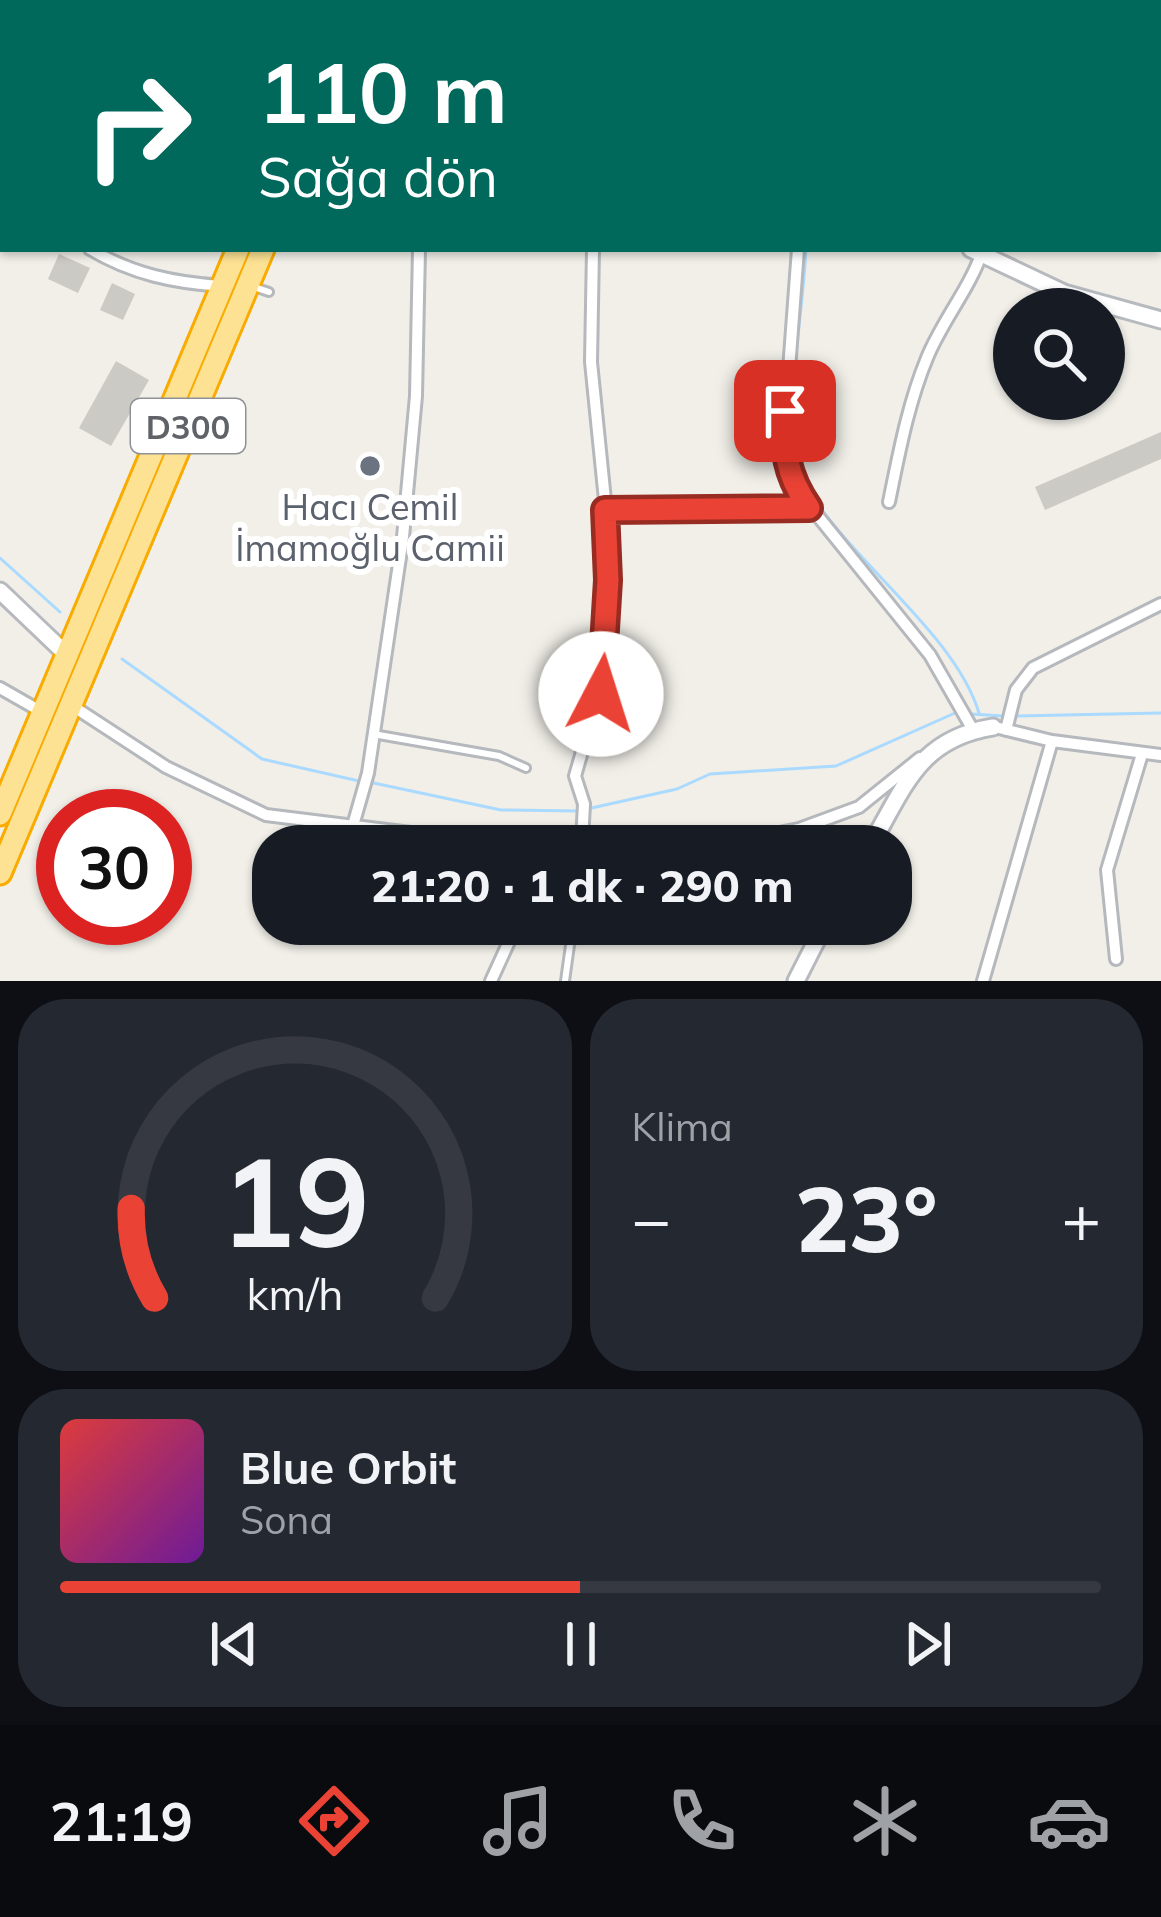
<!DOCTYPE html>
<html lang="tr">
<meta charset="utf-8">
<style>
:root{--surface:#171b24;--page:#242831;--text:#f1f3f6;--muted:#9ea1a6;--line:#363941;--accent:#ea4335}
body{margin:0;font-family:Mulish,sans-serif;background:var(--page);color:var(--text);height:100vh;display:flex;flex-direction:column;font-size:45px;white-space:nowrap}
*{box-sizing:border-box;margin:0}
p{font-size:39px;color:var(--muted)}
.icon{flex:none;width:66px;height:66px;fill:none;stroke:currentColor;stroke-width:2;stroke-linecap:round;stroke-linejoin:round}
.map{position:relative;height:981px;overflow:hidden}
.drawer{display:flex;flex-direction:column;gap:18px;padding:18px;background:#0d0f14;flex:1}
.drawer>*{flex:none}
.guide{position:absolute;left:0px;top:0px;width:1161px;height:252px;box-shadow:0 3px 9px #0004;background:#00695c;color:#fff;overflow:hidden}
.controls{position:absolute;left:993px;top:288px;display:grid;gap:24px}
.controls a{display:grid;place-items:center;width:132px;height:132px;border-radius:50%;background:var(--surface);box-shadow:0 3px 9px #0004;font-size:60px}
.speed{position:absolute;left:36px;top:789px;display:flex;gap:24px;font-size:60px;font-weight:700;text-align:center}
.speed>*{display:grid;place-content:center;width:156px;height:156px;border-radius:50%;background:var(--surface);box-shadow:0 3px 9px #0004;line-height:1}
.speed .limit{border:18px solid #d22;background:#fff;color:#111}
.pin{position:absolute;display:grid;place-items:center;width:102px;height:102px;color:#fff;margin:-51px;border-radius:24px;box-shadow:0 6px 18px #0006}
.me{position:absolute;width:132px;margin:-66px;rotate:5deg;stroke-linejoin:round;filter:drop-shadow(0 0 9px #0008)}
.turn{display:flex;align-items:center;gap:42px;height:252px;padding:0 60px;font-size:54px}
.turn .icon{width:156px;height:156px;stroke-width:2.5}
.turn b{display:block;font-size:84px;line-height:102px}
.big{font-size:90px;font-weight:800;line-height:1.1}
.drawer .card{flex:1;display:flex;flex-direction:column;justify-content:center;gap:18px;min-width:0;padding:0 42px;border-radius:48px;background:var(--page)}
.drawer .dial{align-items:center;gap:0}
.dial svg{height:312px;overflow:visible;fill:none;stroke:var(--line);stroke-width:7;stroke-linecap:round;text-anchor:middle}
.dial text{fill:var(--text);stroke:none}
.song{display:flex;align-items:center;gap:36px}
.cover{width:144px;height:144px;border-radius:18px;background:linear-gradient(135deg,hsl(0 70% 55%),hsl(280 70% 35%))}
.played{height:12px;border-radius:6px;background:linear-gradient(90deg,var(--accent) 50%,var(--line) 50%)}
.keys{display:flex;justify-content:space-around;direction:ltr}
.heat{display:flex;justify-content:space-between;align-items:center;font-size:66px;direction:ltr}
.drawer .tiles{flex:1;display:grid;gap:18px;grid-template-columns:1fr 1fr}
.card:last-child{grid-column:span 2}
.trip{position:absolute;left:252px;top:825px;width:660px;height:120px;border-radius:48px;background:var(--surface);box-shadow:0 3px 9px #0004;font-weight:800;line-height:120px;text-align:center}
.tabs{display:flex;height:192px;justify-content:space-around;align-items:center;background:#090b0e;color:var(--muted)}
.tabs .icon{width:84px;height:84px}
.tabs .selected{color:var(--accent)}
.tabs b{font-size:54px;color:var(--text)}
.map>svg:first-child{display:block}
</style>
<div class="map">
<svg width="1161" height="981" viewBox="0 0 1161 981">
<rect width="100%" height="100%" fill="#f1efe8"/>
<g fill="none" stroke-linecap="round" stroke-linejoin="round">
<path stroke="#aadaff" stroke-width="3" d="M806 249C803 315 787 386 795 452 806 532 951 619 979 713
M0 558 60 612
M122 659 262 759 359 781
M971 714 1003 716
M1013 716 1161 713
M369 782 501 810 578 811
M587 809 677 789 710 774 836 766 955 713"/>
</g>
<path fill="#cccac5" d="M59 254 90 268 78 293 48 279Z
M112 283 135 294 123 320 100 310Z
M116 361 149 380 111 446 79 428Z
M1161 432V459L1045 510 1035 487Z"/>
<g fill="none" stroke-linecap="round" stroke-linejoin="round">
<g stroke="#b5b8bc" stroke-width="12">
<path id="lane" d="M251 286 269 292
M373 734 499 756 526 768
M565 981 573 924"/>
</g>
<g stroke="#b5b8bc" stroke-width="16">
<path id="street" d="M685 0V3
M925 0 934 3
M445 3 446 0
M776 3V0
M1055 3V0
M1158 64H1161
M0 196 3 198
M90 249C132 274 174 283 223 286
M593 249 591 362 606 510 809 508
M798 249 783 450 792 484 930 655 973 730
M889 502C899 453 908 404 927 358 942 321 970 288 982 252
M0 688 42 712
M71 705 166 767 266 815 443 837 729 843 799 829 859 807 920 758
M999 728 1052 741 1161 755
M1006 730 1016 690 1033 668 1161 604
M352 829 368 773 403 537 416 396 419 249
M582 841 584 804 575 776 606 668V510
M1116 959 1107 870 1142 754
M491 981 517 924
M983 981 1052 741"/>
</g>
<g stroke="#b6babf" stroke-width="21">
<path id="secondary" d="M476 0 482 3
M971 249 1064 293 1161 320
M0 591 66 654
M870 846C905 787 918 739 993 727
M796 981 825 924"/>
</g>
<g stroke="#f9ab00" stroke-width="27">
<path id="highway" d="M341 3 342 0
M366 3 367 0
M0 814 238 249
M0 873 263 249"/>
</g>
<use href="#lane" stroke="#fff" stroke-width="6"/>
<use href="#street" stroke="#fff" stroke-width="10"/>
<use href="#secondary" stroke="#fff" stroke-width="15"/>
<use href="#highway" stroke="#fde293" stroke-width="21"/>
</g>
<g fill="none" stroke-linecap="round" stroke-linejoin="round">
<g stroke="#982c22" stroke-width="30">
<path id="route" d="M601 694 608 580 605 510 809 508C786 475 783 449 785 411"/>
</g>
<use href="#route" stroke="#ea4335" stroke-width="21"/>
</g>
<circle fill="#6b7280" stroke="#fff" stroke-width="4.5" cx="370" cy="466" r="12"/>
<g text-anchor="middle" dominant-baseline="central" stroke-width="12" stroke-linejoin="round" paint-order="stroke">
<rect fill="#fff" stroke="#8f9295" stroke-width="3" x="131" y="399" width="114" height="54" rx="9"/>
<g font-size="33" font-weight="bold" fill="#5f6368">
<text x="188" y="426">D300</text>
</g>
<g font-size="36" fill="#5b616d" stroke="#fff">
<text x="370" y="506">Hacı Cemil<tspan x="370" dy="41">İmamoğlu Camii</tspan></text>
</g>
</g>
</svg>
<div class="controls">
<a><svg class="icon" aria-label="search" viewBox="0 0 24 24"><circle cx="10" cy="10" r="6"/><path d="M15 15l6 6"/></svg></a>
</div>
<div class="speed"><div class="limit">30</div></div>
<div class="pin" style="left:785px;top:411px;background:#d93025"><svg class="icon" aria-label="arrive" viewBox="0 0 24 24"><path d="M6 21V4h12l-3 4 3 4H6"/></svg></div>
<svg class="me" style="left:601px;top:694px" viewBox="-20 -20 40 40"><circle r="19" fill="#fff"/><path d="M0-13L10 11 0 6-10 11z" fill="#ea4335"/></svg>
<div class="trip">21:20 · 1 dk · 290 m</div>
<div class="guide">
<div class="turn"><svg class="icon" aria-label="right" viewBox="0 0 24 24"><path d="M7 20v-9h11M14 6l5 5-5 5"/></svg><div><b>110 m</b>Sağa dön</div></div>
</div>
</div>
<section class="drawer">
<div class="tiles">
<div class="card dial"><svg viewBox="0 0 100 80">
<path d="M14 69A42 42 0 1 1 86 69"/>
<path d="M14 69A42 42 0 0 1 8 46" stroke="#ea4335"/>
<text x="50" y="56" font-size="32" font-weight="700">19</text>
<text x="50" y="72" font-size="11">km/h</text>
</svg></div>
<div class="card"><p>Klima</p>
<div class="heat"><a>−</a><b class="big">23°</b><a>+</a></div>
</div>
<div class="card">
<div class="song"><i class="cover"></i><div><b>Blue Orbit</b><p>Sona</p></div></div>
<div class="played"></div>
<div class="keys"><svg class="icon" aria-label="previous" viewBox="0 0 24 24"><path d="M18 5L8 12l10 7zM5 5v14"/></svg><svg class="icon" aria-label="pause" viewBox="0 0 24 24"><path d="M8 5v14M16 5v14"/></svg><svg class="icon" aria-label="next" viewBox="0 0 24 24"><path d="M6 5l10 7-10 7zM19 5v14"/></svg></div>
</div>
</div>
</section>
<nav class="tabs">
<b>21:19</b>
<svg class="icon selected" aria-label="directions" viewBox="0 0 24 24"><path d="M12 3l9 9-9 9-9-9zM9 14v-3h6M13 9l2 2-2 2"/></svg>
<svg class="icon" aria-label="music" viewBox="0 0 24 24"><path d="M9 18V5l10-2v13"/><circle cx="6" cy="18" r="3"/><circle cx="16" cy="16" r="3"/></svg>
<svg class="icon" aria-label="phone" viewBox="0 0 24 24"><path d="M5 4h4l2 5-3 2q2 4 5 5l2-3 5 2v4C11 20 4 13 5 4z"/></svg>
<svg class="icon" aria-label="climate" viewBox="0 0 24 24"><path d="M12 3v18M4 7l16 10M4 17L20 7"/></svg>
<svg class="icon" aria-label="car" viewBox="0 0 24 24"><path d="M5 17H2v-5l4-1 3-4h7l3 4 3 1v5h-3M9 17h6M6 11h13"/><circle cx="7" cy="17" r="2"/><circle cx="17" cy="17" r="2"/></svg>
</nav>
